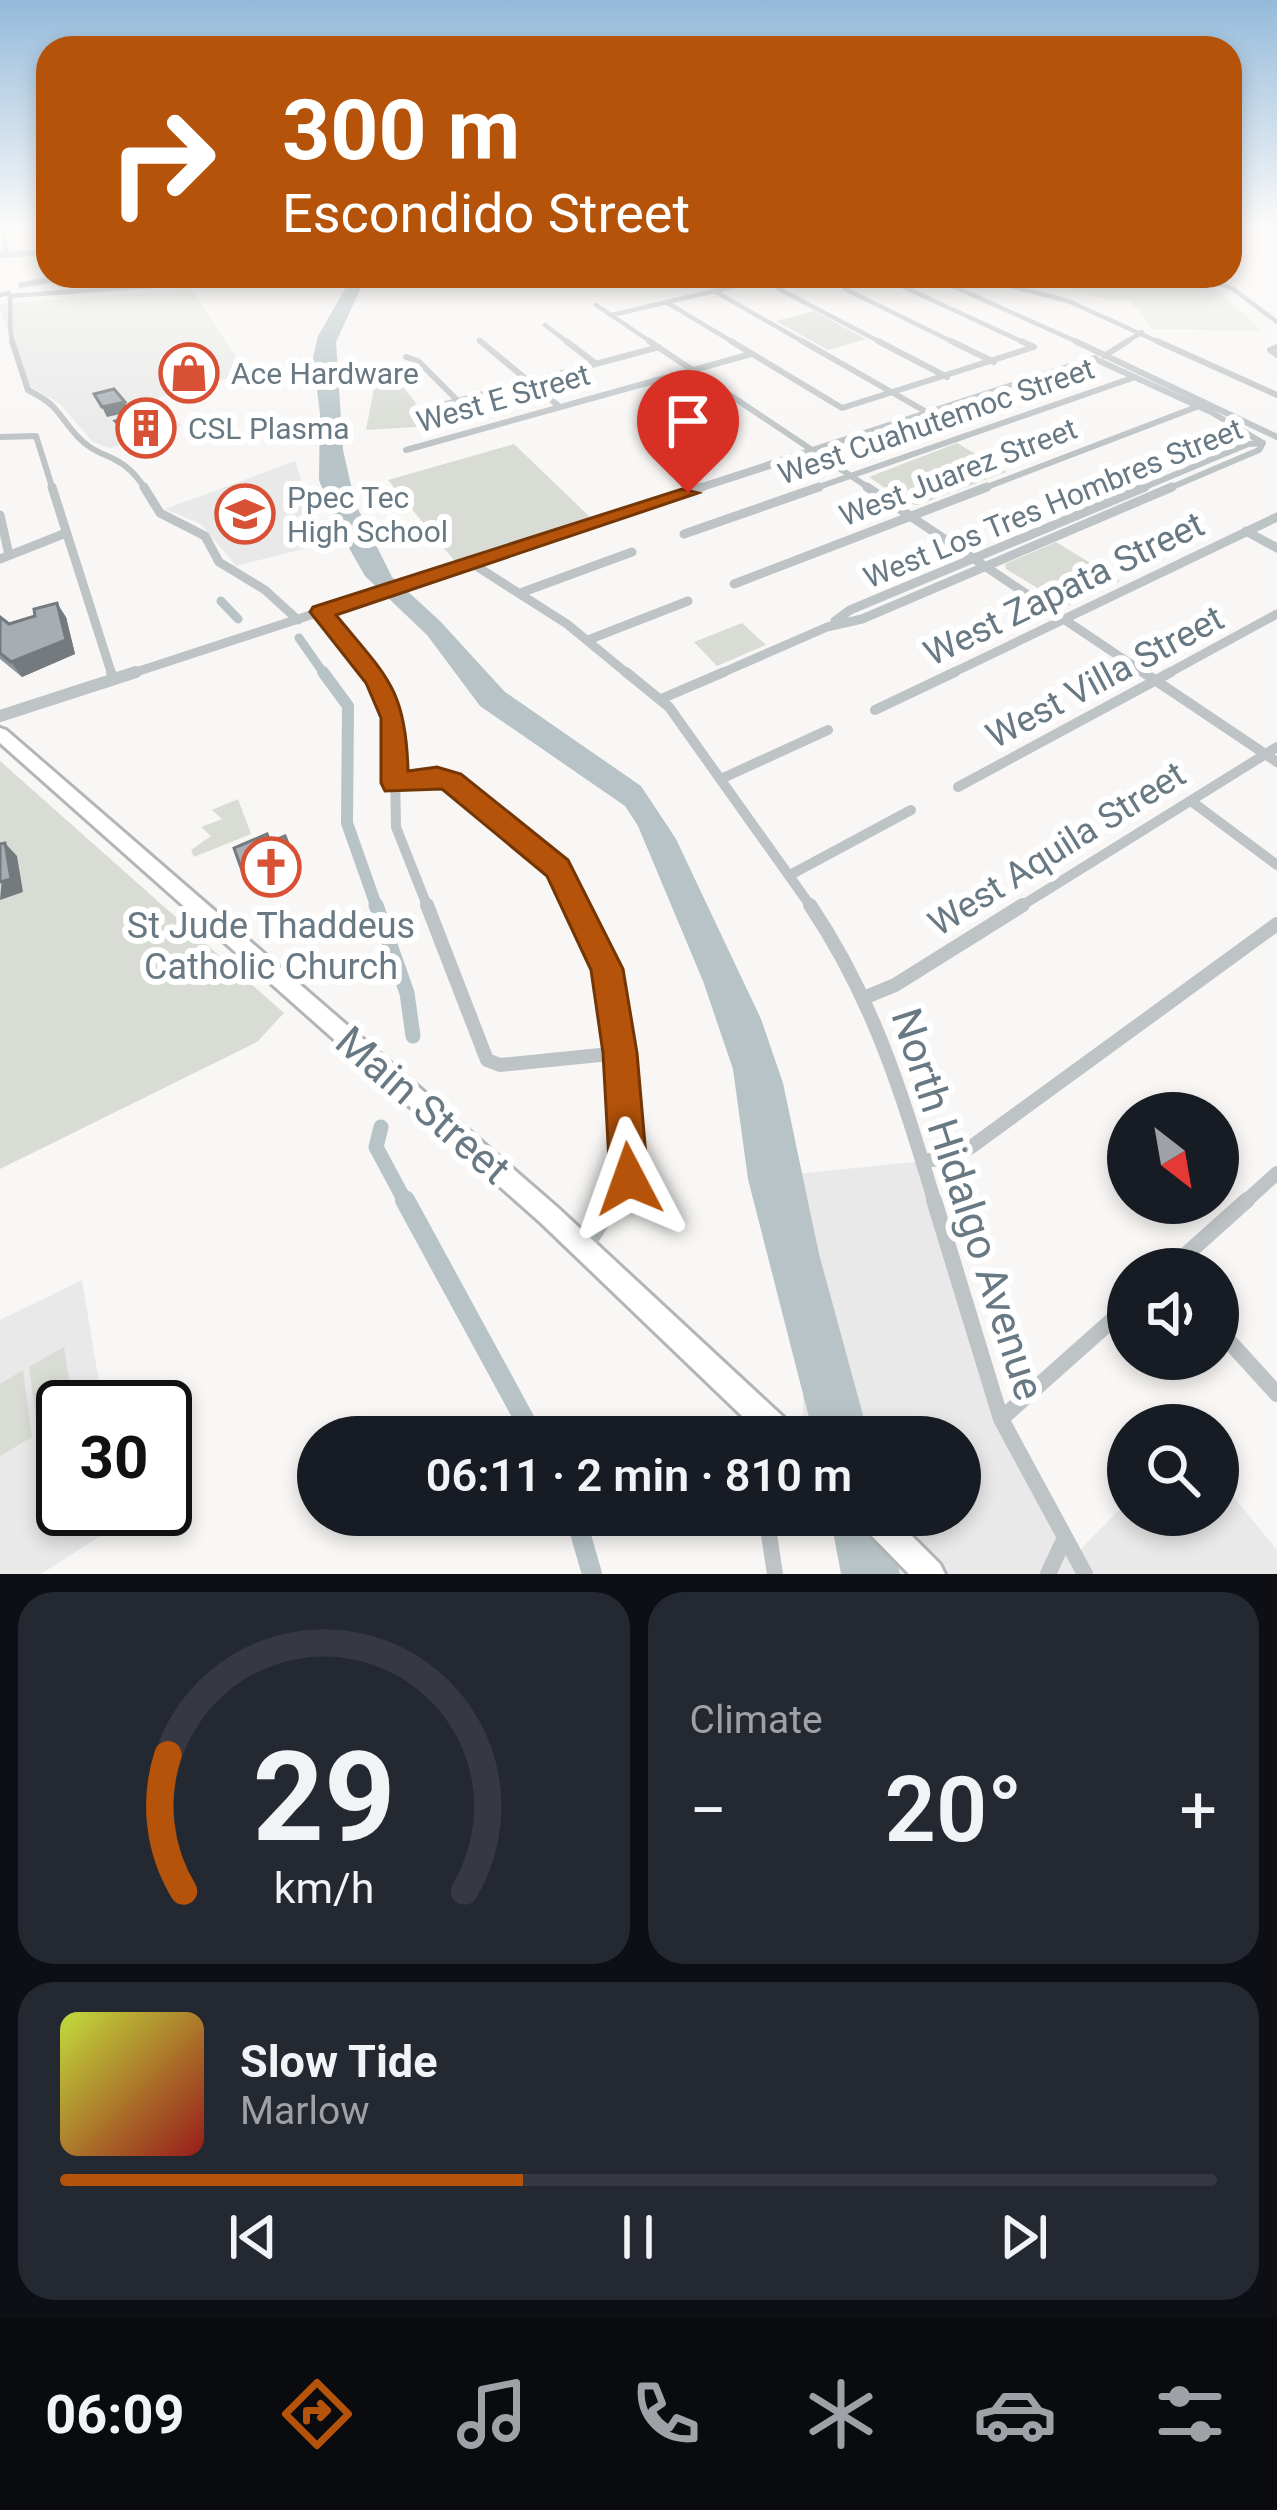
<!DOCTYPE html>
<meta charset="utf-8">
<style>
:root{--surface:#171b24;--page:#242831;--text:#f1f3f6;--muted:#9ea1a6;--line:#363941;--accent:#b45309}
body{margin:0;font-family:Roboto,sans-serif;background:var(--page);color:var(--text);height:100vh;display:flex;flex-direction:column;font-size:45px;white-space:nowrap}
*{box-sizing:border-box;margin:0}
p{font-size:39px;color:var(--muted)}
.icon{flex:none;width:66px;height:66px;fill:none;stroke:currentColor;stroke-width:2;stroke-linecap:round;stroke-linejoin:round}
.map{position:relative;height:1574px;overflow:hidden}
.drawer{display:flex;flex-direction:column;gap:18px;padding:18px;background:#0d0f14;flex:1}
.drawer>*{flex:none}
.top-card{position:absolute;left:36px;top:36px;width:1206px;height:252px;border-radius:36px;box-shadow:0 6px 18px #0003;background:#b45309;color:#fff;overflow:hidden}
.needle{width:78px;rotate:149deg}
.tools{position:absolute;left:1107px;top:1092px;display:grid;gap:24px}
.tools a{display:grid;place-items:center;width:132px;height:132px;border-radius:50%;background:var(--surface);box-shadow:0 6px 18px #0003;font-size:60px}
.speed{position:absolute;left:36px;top:1380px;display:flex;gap:24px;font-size:60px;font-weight:700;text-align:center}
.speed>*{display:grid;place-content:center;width:156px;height:156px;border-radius:50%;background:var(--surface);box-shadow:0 6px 18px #0003;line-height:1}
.speed .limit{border:6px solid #111;border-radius:18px;background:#fff;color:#111}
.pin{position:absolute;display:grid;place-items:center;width:102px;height:102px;color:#fff;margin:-123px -51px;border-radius:50% 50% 50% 0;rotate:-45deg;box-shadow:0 0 12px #0007}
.pin .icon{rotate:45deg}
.me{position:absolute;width:132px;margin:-66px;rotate:356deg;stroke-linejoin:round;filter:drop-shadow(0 0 9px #0008)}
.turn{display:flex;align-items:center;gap:42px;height:252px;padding:0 48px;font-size:54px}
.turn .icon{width:156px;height:156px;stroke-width:2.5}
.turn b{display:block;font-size:84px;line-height:102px}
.big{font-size:90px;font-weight:600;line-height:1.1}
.drawer .tile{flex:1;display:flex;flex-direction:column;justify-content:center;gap:18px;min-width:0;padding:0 42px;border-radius:36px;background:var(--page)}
.drawer .dial{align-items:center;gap:0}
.dial svg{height:312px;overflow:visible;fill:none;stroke:var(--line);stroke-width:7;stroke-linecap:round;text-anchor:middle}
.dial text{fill:var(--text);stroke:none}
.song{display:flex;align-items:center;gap:36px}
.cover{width:144px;height:144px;border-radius:18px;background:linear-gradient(135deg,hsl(70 70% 55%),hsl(0 70% 35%))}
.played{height:12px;border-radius:6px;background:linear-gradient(90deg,var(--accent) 40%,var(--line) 40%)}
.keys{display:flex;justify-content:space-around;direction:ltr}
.heat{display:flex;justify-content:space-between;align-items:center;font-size:66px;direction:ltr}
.drawer .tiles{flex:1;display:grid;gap:18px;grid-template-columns:1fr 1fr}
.tile:last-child{grid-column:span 2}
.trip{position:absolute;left:297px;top:1416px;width:684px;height:120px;border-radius:60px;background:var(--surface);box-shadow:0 6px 18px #0003;font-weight:600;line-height:120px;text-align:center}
.dock{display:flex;height:192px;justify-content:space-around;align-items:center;background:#090b0e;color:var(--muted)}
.dock .icon{width:84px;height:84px}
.dock .active{color:var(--accent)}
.dock b{font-size:54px;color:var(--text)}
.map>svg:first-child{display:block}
</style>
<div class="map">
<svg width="1277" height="1574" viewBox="0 0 1277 1574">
<rect width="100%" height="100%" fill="#f8f7f5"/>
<path fill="#e8e9e8" d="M1031 276H1172L1221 293 1261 331 1153 329 1130 301H1112Z
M191 289 247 373 156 398 182 426 110 448 93 442 60 404 28 385 0 308V304Z
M295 461 322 544 236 566 201 524 165 509Z
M924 1161 987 1383 1074 1556 1128 1501V1515H1218V1478L1277 1550V1574H900L896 1538 871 1515H960V1437H803V1388L748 1179Z
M82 1280 103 1407H63V1509H120L122 1522 41 1574H0V1320Z"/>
<path fill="#d8dcd4" d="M814 311 866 339 828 350 776 321Z
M378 367H387L416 403 410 414 428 416 442 407 452 418 416 427 366 430Z
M957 443 1006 472 918 505 908 504 869 477Z
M514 444 592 519 457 564 388 480Z
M1056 542 1120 581 1067 606 1006 569 1005 564Z
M742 623 766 645 717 666 694 642Z
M0 761 284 1013 257 1042 0 1169Z
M238 799 251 834 194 857 191 850 211 836 201 827 222 819 212 810Z
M64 1347 73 1407H63V1418L38 1433 29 1367Z
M23 1370 32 1437 0 1456V1384Z"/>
<path fill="#b7c3c6" d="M364 281 336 342 343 450 355 503 392 577 440 621 505 692 641 786 676 839 761 1019 783 1083 819 1254 869 1437H814L748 1179 733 1069 703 981 638 826 625 806 480 706 427 635 365 576 337 527 319 480 320 414 313 358 318 336 349 282Z
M830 1515H890L900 1574H841Z"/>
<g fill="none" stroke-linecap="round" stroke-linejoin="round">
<path stroke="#b7c3c6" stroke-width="6" d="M21 285 72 276"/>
<path stroke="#b7c3c6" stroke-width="9" d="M221 601 238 619
M299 638 325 675"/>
<path stroke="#b7c3c6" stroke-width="12" d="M323 672 348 706 347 823 377 908"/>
<path stroke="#b7c3c6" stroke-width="15" d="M376 905 407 993 413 1036
M381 1127 376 1147 406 1203"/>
<path stroke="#b7c3c6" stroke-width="20" d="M405 1200 534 1437
M575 1515 592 1574"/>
<g stroke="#b2b6b9" stroke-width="6">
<path id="trunk" d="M0 728 6 730 557 1207 794 1427 798 1437H764L541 1223 0 743Z
M857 1515H891L940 1564 945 1574H909L861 1525Z"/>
</g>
<path stroke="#bec3c6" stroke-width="4.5" d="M3 227 6 255
M47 227 48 232
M930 276 1082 344
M972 276 1068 301 1163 344
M1210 280 1233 289 1277 322
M774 281 779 289 884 344
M839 281 845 289 957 344
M714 291 807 344
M0 295 9 293C13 312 7 325 13 344
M10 296 295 276
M666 302 736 344
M596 305 654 344
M612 315 757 281H891L1027 344
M545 325 570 344
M479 340 484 344
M1123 344 1142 332"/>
<path stroke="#bec3c6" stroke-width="6" d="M12 341 28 390C61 407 55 412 77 436 101 462 121 450 146 490
M480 341 560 407
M566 341 595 363
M649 341 872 490
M731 341 842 408 1034 347
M802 341 930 414
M878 341 947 377
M951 341 994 362
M1021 341 1034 347
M1075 341 1277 437
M1157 341 1277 395
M1277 347 1270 350 1277 355
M1104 356 1128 341
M406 357 418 361 456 399
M1095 359 1211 412 1263 443
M420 411 659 347
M0 437 36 436 53 490
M406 450 751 354
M810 490 1135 377
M979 490 1199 406
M1138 490 1248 444 1263 443
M1165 490 1259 450 1263 443"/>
<path stroke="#bec3c6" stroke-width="9" d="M52 487 112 675
M144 487 160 513 205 536 219 562 265 590 298 620
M867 487 1147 675
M0 515 9 555
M1246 531 1277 548
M684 534 819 487
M0 559 66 533
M473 564 567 624 629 675
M734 584 987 487
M523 592 632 552
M321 612 373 675
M835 621 850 610 1145 487
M588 640 688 601
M717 675 827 627 862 619 1172 487
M948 675 1277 517
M1165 675 1277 614"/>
<path stroke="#bec3c6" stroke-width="10" d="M111 672 113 679
M370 672 394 718 396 827 428 908
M626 672 669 707 812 908
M1143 672 1277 762
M661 699 724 672
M875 710 955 672
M723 778 828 730
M394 783 437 777 452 782 551 859 576 908
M958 787 1171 672
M1191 801 1277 865
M790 875 911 810
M1018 908 1277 747"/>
<path stroke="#bec3c6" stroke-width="14" d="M427 905 487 1060 500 1065 620 1053
M574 905 607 969 620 1053 629 1179 614 1203
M810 905C874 1000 902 1094 935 1203
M866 997 895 985 1023 905
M924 1161 951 1157 971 1147 1277 924
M1244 1203 1277 1173"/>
<path stroke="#bec3c6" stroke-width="16" d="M934 1200 1001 1419 1085 1574
M585 1248 616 1200
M1170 1269 1247 1200
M1218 1329 1277 1394
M1001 1419 1128 1306
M766 1515 775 1574
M1048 1574 1063 1542"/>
<path stroke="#bec3c6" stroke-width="6" d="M0 255 48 252"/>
<path stroke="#bec3c6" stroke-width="8" d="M693 490 1095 359"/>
<path stroke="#bec3c6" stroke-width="9" d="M127 675 702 487"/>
<path stroke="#bec3c6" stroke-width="12" d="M0 716 136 672"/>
<use href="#trunk" fill="#fff" fill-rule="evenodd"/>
</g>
<path fill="#8f969b" d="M0 617 9 624 66 617 75 654 22 677 0 659Z"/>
<path fill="#747a7e" d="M125 402 129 412 107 417 102 407Z
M167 416 171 426 128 439 123 429Z
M57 603 66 617 75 654 22 677 11 662Z
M285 836 299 868 271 884 269 881 251 889 245 879Z
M5 843 17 856 23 892 0 900Z"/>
<path fill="#a6aeb4" stroke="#747a7e" stroke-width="3" d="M114 389 125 402 102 407 94 394Z
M159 408 167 416 123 429 115 421Z
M57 603 66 640 11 662 0 653V617L9 624 35 616 34 609Z
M267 834 270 842 285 836 294 858 266 874 264 870 245 879 234 848Z
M5 843 11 879 0 882V844Z"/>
<linearGradient id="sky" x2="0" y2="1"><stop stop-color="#94bada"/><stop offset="0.51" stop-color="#fcfbfa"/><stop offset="1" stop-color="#fcfbfa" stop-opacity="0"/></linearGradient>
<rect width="1277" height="447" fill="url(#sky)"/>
<path fill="#b45309" stroke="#753606" stroke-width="3" d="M682 489 698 493 336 615C386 676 406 688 408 771L437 767 461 774 568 860 623 969 637 1053 648 1179 643 1193 629 1198 616 1193 610 1179 603 1053 591 970 547 876 442 789 385 791 381 783V718L366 683 310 612 313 607Z"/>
<defs>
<g id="shop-ring" transform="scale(3)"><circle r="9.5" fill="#fff" stroke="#d95134" stroke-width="1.5"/><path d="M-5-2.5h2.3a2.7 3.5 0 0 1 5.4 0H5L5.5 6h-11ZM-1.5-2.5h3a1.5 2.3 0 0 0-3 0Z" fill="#d95134"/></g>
<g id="building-ring" transform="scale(3)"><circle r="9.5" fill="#fff" stroke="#d95134" stroke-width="1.5"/><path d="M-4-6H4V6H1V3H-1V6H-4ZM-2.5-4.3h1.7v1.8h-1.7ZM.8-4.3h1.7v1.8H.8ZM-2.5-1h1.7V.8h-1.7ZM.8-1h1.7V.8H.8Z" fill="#d95134"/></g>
<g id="school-ring" transform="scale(3)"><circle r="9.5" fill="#fff" stroke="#d95134" stroke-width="1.5"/><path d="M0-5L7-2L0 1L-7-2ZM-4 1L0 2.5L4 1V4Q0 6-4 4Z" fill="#d95134"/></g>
<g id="church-ring" transform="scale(3)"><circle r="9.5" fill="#fff" stroke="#d95134" stroke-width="1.5"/><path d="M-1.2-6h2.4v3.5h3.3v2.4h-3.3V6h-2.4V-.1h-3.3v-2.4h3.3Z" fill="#d95134"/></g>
</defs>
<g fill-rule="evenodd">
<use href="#shop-ring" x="189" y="373"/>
<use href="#building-ring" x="146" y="428"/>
<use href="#school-ring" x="245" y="514"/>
<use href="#church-ring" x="271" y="867"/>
</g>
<g text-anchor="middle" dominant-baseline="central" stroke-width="12" stroke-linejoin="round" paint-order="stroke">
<g font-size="30" fill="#687984" stroke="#fff" text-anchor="start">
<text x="231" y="373">Ace Hardware</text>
<text x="188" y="428">CSL Plasma</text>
<text x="287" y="497">Ppec Tec<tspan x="287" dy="34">High School</tspan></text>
</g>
<g font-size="30" fill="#687984" stroke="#fff">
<text transform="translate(503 398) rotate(-16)">West E Street</text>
<text transform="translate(936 421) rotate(-19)">West Cuahutemoc Street</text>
<text transform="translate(958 472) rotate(-21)">West Juarez Street</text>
<text transform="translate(1053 503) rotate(-22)">West Los Tres Hombres Street</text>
</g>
<g font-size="36" fill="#687984" stroke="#fff">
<text transform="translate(1064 589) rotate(-26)">West Zapata Street</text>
<text transform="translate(1105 677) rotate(-28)">West Villa Street</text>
<text transform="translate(1057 849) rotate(-32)">West Aquila Street</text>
</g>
<g font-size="36" fill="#687984" stroke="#fff">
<text x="271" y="926">St Jude Thaddeus<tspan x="271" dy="41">Catholic Church</tspan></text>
</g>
<g font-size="42" fill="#687984" stroke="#fff">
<text transform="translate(423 1105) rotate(41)">Main Street</text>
<text transform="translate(968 1204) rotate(72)">North Hidalgo Avenue</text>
</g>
</g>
</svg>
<div class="tools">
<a><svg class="needle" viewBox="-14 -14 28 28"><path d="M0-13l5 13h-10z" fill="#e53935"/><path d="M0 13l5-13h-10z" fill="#9ea1a6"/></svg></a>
<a><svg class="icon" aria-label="sound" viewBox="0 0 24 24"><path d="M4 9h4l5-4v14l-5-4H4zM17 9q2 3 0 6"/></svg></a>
<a><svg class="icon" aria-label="search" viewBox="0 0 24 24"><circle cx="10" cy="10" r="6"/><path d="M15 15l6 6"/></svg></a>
</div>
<div class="speed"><div class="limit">30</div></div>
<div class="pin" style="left:688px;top:493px;background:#d93025"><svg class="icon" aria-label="arrive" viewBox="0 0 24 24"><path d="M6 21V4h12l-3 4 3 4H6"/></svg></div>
<svg class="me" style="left:629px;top:1179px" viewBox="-20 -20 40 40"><path d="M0-17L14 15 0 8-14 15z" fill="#b45309" stroke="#fff" stroke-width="4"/></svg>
<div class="trip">06:11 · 2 min · 810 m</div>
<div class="top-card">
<div class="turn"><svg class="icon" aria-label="right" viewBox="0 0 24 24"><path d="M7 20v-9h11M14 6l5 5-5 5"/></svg><div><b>300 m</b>Escondido Street</div></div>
</div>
</div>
<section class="drawer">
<div class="tiles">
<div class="tile dial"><svg viewBox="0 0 100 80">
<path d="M14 69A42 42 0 1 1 86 69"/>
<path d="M14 69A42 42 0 0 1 10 34" stroke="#b45309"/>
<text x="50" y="56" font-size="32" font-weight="700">29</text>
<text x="50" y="72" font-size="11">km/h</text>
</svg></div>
<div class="tile"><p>Climate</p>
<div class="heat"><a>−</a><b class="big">20°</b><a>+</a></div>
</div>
<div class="tile">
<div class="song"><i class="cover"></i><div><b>Slow Tide</b><p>Marlow</p></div></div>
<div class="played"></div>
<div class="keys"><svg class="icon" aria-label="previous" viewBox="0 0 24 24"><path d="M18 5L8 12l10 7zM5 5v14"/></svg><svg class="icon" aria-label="pause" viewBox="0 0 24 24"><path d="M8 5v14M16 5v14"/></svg><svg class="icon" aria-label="next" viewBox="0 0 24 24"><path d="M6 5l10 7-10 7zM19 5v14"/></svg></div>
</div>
</div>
</section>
<nav class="dock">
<b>06:09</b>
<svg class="icon active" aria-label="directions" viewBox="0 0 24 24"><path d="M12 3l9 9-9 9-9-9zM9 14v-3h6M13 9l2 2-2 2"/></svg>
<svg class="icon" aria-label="music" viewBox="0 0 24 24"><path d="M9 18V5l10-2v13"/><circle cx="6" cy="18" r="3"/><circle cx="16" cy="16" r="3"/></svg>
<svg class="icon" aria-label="phone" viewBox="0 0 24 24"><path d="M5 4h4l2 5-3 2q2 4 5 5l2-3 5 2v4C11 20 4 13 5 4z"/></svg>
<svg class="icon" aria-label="climate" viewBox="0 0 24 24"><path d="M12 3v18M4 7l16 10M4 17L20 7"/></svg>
<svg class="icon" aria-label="car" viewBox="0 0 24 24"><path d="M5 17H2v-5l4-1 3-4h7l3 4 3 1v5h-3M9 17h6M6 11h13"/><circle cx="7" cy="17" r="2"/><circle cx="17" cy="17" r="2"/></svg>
<svg class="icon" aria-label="filters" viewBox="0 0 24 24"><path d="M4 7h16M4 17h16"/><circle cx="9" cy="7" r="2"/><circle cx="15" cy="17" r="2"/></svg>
</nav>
